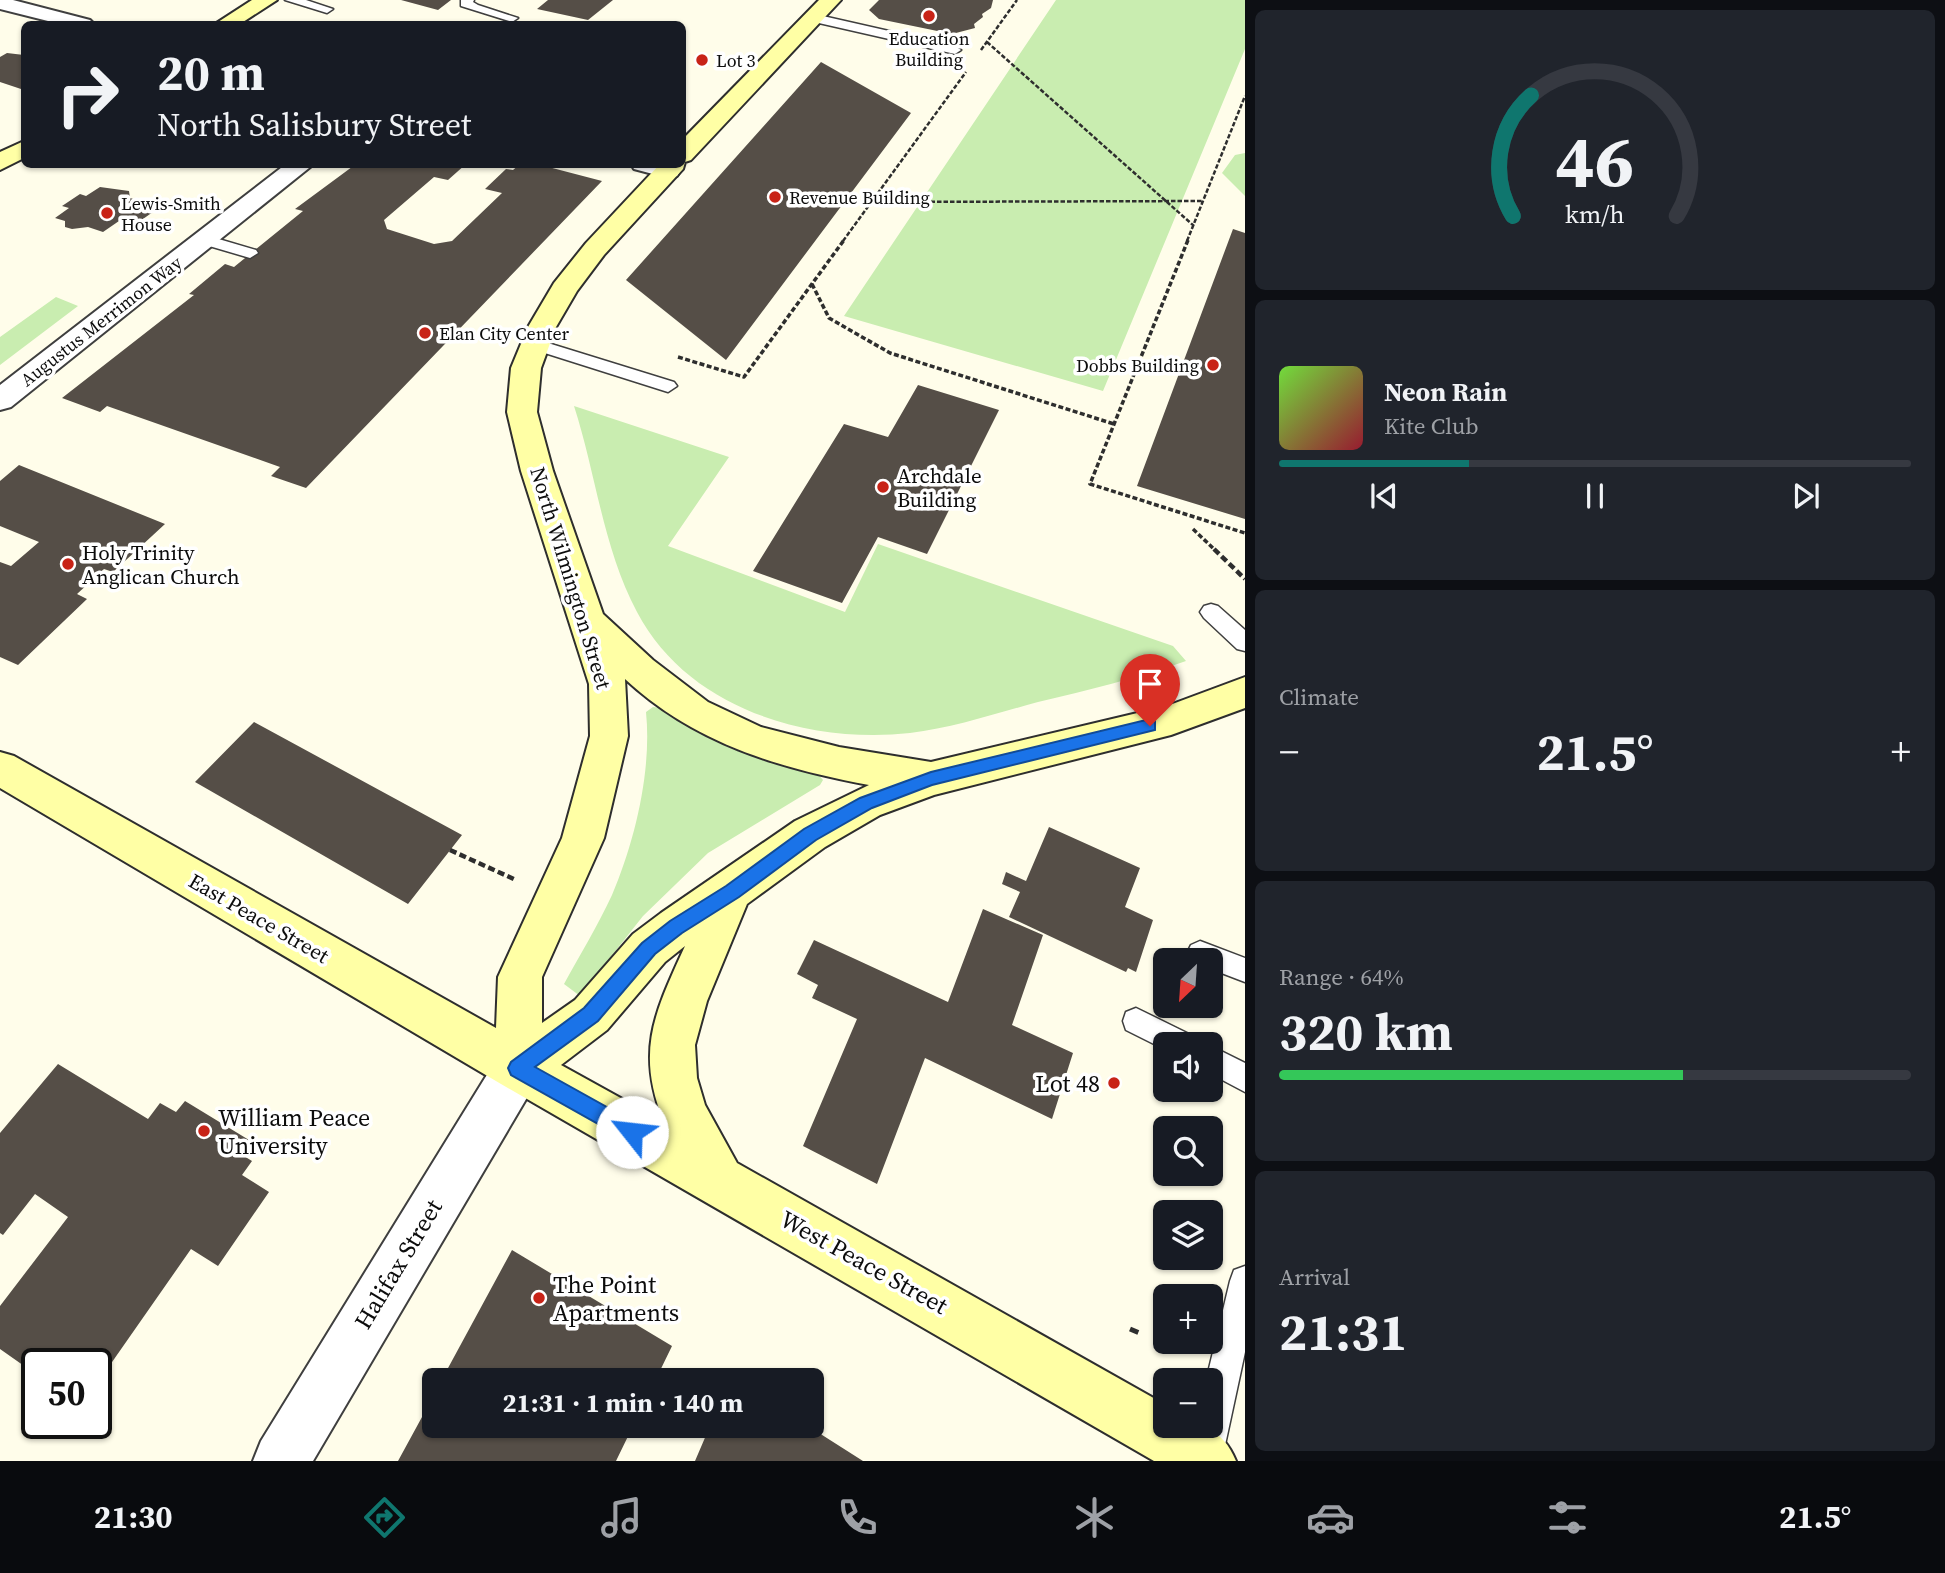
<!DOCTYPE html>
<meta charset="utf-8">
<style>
:root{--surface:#171b24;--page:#20242c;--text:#f1f3f6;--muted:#9ea1a6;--line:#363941;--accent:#0f766e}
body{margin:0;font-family:"Source Serif 4",serif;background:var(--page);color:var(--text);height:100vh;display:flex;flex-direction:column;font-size:26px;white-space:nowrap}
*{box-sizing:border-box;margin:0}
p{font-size:23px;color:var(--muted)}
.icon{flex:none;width:38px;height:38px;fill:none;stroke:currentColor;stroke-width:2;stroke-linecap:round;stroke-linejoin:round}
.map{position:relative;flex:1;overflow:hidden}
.sheet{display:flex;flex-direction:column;gap:10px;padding:10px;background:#0d0f14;width:700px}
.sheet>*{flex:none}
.banner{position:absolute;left:21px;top:21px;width:665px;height:147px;border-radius:10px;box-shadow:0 2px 5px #0004;background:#171b24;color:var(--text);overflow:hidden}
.needle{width:46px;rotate:205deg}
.fabs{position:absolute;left:1153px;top:948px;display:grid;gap:14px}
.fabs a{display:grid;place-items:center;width:70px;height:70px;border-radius:10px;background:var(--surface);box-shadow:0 2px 5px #0004;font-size:35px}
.speed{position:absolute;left:21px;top:1348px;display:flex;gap:14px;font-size:35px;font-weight:700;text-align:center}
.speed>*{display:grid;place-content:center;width:91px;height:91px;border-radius:50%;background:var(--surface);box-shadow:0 2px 5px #0004;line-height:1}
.speed .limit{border:4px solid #111;border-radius:10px;background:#fff;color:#111}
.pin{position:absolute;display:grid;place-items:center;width:60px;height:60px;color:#fff;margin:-72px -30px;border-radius:50% 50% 50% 0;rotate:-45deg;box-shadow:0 0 7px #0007}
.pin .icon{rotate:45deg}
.me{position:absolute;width:77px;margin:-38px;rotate:299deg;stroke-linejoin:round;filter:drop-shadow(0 0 5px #0008)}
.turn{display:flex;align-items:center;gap:24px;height:147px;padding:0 21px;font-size:32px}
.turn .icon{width:91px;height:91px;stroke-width:2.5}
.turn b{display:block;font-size:49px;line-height:60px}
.big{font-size:52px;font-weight:700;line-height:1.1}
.sheet .tile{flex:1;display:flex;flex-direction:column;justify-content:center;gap:10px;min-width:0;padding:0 24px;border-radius:10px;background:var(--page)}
.sheet .dial{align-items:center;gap:0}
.dial svg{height:182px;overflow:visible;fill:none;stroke:var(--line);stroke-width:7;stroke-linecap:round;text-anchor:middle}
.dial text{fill:var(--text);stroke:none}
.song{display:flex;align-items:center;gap:21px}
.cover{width:84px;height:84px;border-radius:10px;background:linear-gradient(135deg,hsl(100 70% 55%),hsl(350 70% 35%))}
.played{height:7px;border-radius:4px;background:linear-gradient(90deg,var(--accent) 30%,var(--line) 30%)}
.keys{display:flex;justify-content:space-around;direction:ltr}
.heat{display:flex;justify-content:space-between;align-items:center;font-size:38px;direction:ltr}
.charge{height:10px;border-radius:5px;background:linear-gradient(90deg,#34c759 64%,var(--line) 0)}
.trip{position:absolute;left:422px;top:1368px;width:402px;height:70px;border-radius:10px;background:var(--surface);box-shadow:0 2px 5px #0004;font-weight:700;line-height:70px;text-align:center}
.tabs{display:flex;height:112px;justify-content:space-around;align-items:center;background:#090b0e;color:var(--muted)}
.tabs .icon{width:49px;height:49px}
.tabs .active{color:var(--accent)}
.tabs b{font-size:32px;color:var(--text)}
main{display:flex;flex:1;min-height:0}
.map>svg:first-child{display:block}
</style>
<main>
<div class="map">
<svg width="1245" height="1461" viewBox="0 0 1245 1461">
<rect width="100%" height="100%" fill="#fffdea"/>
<path fill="#c9edb0" d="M1056 0H1245V49L1103 391 844 316Z
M1245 153V196L1222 173 1235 155Z
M56 297 78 306 0 365V337Z
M574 406 729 457 668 546 845 612 878 544 1173 646 1186 661C1137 678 1089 690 1038 702 997 713 953 728 910 733 808 744 688 709 637 612 603 548 596 474 574 406Z
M653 707 662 708 719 743 765 761 818 774 823 780 820 785 708 853 643 916 580 996 564 984C580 955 598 925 612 895 635 841 652 770 646 712Z"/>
<path fill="#554e47" d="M401 0H451L438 10Z
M548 0H613L588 20 537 9Z
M879 0H993L991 8 982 14 983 17 974 24 975 28 952 34 879 19 869 10Z
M7 53 24 55V90L0 82V57Z
M821 62 911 113 726 360 626 280Z
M356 164H466L448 180 434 177 384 220 387 229 434 244 452 241 502 193 485 189 506 169 513 170 520 164H537L602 181 306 488 271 476 280 467 107 406 100 412 62 398 194 295 189 294 225 264 234 267 303 211 295 209Z
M100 187 129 191 130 198 160 207 133 226 119 221 103 232 88 227 72 229 65 227V221L55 218 69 208 62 206 80 194 86 196Z
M1233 229 1245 233V519L1137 486Z
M918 385 999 410 927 554 878 537 842 603 753 571 844 424 888 437Z
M19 465 165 524 113 572 104 569 77 594 87 599 18 665 0 657V562L11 566 39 542 0 526V481Z
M254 722 462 835 408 904 195 782Z
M1049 827 1140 868 1125 907 1153 920 1136 972 1128 968 1126 972 1009 917 1020 892 1002 884 1006 872 1026 881Z
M983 909 1043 935 1012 1025 1073 1053 1052 1119 925 1058 877 1184 803 1146 857 1019 812 998 818 985 797 974 814 940 948 1002Z
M58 1064 148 1119 160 1103 176 1112 185 1101 249 1140 239 1153 252 1161 242 1175 269 1192 218 1266 191 1249 96 1385V1363H37V1375L0 1349V1306L68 1217 35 1194 3 1235 0 1233V1133Z
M512 1250 672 1346 655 1381H441Z
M434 1395V1426H633L616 1461H398Z
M710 1426H808L863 1461H695Z"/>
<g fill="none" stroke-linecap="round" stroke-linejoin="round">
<g stroke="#3f3f3f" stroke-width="3">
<path id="lane" d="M285 0H306L333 9 327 13Z
M461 0H474L473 2 478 5 518 18 512 22 461 6Z
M814 14 955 46 961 50 955 54 810 21V15Z
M205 235 256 250 258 253 250 258 199 243 197 240Z
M535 339 674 382 677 386 668 392 529 348 526 344Z
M1211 604 1218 606 1245 630V651L1237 649 1204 618 1200 612 1204 606Z
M1200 941 1245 958V982L1211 969V961H1190L1187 953 1191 945Z
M1136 1008 1193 1036 1197 1045H1166V1050L1126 1030 1123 1021 1126 1012Z
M1211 1046 1245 1063V1092L1211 1074Z
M1245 1266V1352L1222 1459 1189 1461 1196 1426H1211V1381H1206L1230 1281 1234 1270Z"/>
</g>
<g stroke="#3f3f3f" stroke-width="4">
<path id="street" d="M0 0H13L90 20 94 24H60L0 9Z
M286 164H314L11 407 0 410V385Z
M631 164H672L680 171 677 176 668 178 634 169Z
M518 1045 535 1052 541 1068 535 1084 313 1461H253L261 1441 501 1052Z"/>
</g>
<g stroke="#2e2e2e" stroke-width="4">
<path id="secondary" d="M252 0H277L240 24H215Z
M819 0H841L691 160 685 162 683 169 604 255 577 291 556 327 541 368 537 412 553 471 603 614 653 660 708 702 761 727 839 747 931 762 1167 706 1245 677V708L1171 735 934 795 880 815 825 847 747 904 707 1001 695 1045 697 1078 705 1105 737 1163 1166 1405V1426C1201 1426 1221 1425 1236 1461H1154L501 1084 0 788V752L14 756 496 1028 498 977 562 838 590 736 589 684 521 471 507 412 511 368 528 327 554 283 586 243 660 164H682V140ZM625 679C694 743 778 768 869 785L795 821 661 913 633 934 575 1000 542 1023V977L604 838 628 736ZM685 946C655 1012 635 1051 664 1122L561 1065 607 1030 665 962Z
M24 141V158L0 170V152Z"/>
</g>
<path stroke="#2e2e2e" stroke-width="2.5" stroke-dasharray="4.5 2" stroke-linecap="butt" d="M987 42 1194 226
M981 50 1017 0
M872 202 1203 201
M843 241 966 72
M1187 241 1245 96"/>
<path stroke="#2e2e2e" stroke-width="3.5" stroke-dasharray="5 2.5" stroke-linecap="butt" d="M1188 240 1090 484 1245 533
M812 284 829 318 890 353 1114 424
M678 357 744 377 844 240
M1193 529 1216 551"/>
<path stroke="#2e2e2e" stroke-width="4.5" stroke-dasharray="7 3.5" stroke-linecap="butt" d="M1214 549 1245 579
M450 850 516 880"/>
<path stroke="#2e2e2e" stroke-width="5" stroke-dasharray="9 4.5" stroke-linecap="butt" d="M1130 1329 1142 1334"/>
<use href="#lane" fill="#fff" fill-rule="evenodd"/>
<use href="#street" fill="#fff" fill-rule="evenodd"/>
<use href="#secondary" fill="#ffffa5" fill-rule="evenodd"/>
</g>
<path fill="#1a73e8" stroke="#114b97" stroke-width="2" d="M1150 719 1155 721V730L932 785 872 808 816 840 739 897 682 933 655 954 598 1021 535 1067 639 1125 642 1132 639 1139 632 1142 625 1139 511 1075 508 1068 511 1062 584 1008 642 943 670 921 726 886 804 829 860 798 931 772Z"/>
<g fill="#c82317" stroke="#fff" stroke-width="2.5">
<circle cx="929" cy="16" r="7"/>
<circle cx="702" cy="60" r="7"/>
<circle cx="775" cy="197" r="7"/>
<circle cx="107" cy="213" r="7"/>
<circle cx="425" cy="333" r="7"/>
<circle cx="1213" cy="365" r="7"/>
<circle cx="883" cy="487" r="7"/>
<circle cx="68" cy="564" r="7"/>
<circle cx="1114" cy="1083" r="7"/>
<circle cx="204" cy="1131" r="7"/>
<circle cx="539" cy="1298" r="7"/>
</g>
<g text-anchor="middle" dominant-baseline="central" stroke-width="7" stroke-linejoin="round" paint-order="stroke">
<g font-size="18" fill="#0c0c0c" stroke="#fff" text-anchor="start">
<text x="929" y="38" text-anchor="middle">Education<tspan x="929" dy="21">Building</tspan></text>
<text x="716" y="60">Lot 3</text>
<text x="789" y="197">Revenue Building</text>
<text x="121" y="203">Lewis-Smith<tspan x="121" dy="21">House</tspan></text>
<text x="439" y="333">Elan City Center</text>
<text x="1199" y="365" text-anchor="end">Dobbs Building</text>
</g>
<g font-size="18" fill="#0c0c0c" stroke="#fff">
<text transform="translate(101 321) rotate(-38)">Augustus Merrimon Way</text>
</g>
<g font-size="21" fill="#0c0c0c" stroke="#fff" text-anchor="start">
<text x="897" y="475">Archdale<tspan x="897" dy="24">Building</tspan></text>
<text x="82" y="552">Holy Trinity<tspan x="82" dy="24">Anglican Church</tspan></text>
</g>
<g font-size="21" fill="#0c0c0c" stroke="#fff">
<text transform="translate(571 578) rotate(73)">North Wilmington Street</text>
<text transform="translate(259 918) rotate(30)">East Peace Street</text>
</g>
<g font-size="24" fill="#0c0c0c" stroke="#fff" text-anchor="start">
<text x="1100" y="1083" text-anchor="end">Lot 48</text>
<text x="218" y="1117">William Peace<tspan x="218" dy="28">University</tspan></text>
<text x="553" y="1284">The Point<tspan x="553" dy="28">Apartments</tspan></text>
</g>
<g font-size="24" fill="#0c0c0c" stroke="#fff">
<text transform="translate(864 1262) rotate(29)">West Peace Street</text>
<text transform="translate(398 1264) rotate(-59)">Halifax Street</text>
</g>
</g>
</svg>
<div class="fabs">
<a><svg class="needle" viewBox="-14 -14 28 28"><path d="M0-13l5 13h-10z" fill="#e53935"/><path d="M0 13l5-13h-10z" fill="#9ea1a6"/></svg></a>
<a><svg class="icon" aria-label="sound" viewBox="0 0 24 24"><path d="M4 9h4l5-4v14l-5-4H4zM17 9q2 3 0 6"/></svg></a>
<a><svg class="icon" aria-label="search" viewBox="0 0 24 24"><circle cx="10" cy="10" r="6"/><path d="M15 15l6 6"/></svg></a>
<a><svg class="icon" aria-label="layers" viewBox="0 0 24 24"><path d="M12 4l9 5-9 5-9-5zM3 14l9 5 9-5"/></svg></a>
<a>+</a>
<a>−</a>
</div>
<div class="speed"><div class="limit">50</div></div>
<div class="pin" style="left:1150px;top:726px;background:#d93025"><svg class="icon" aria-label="arrive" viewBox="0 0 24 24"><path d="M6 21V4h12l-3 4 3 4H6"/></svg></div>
<svg class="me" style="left:632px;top:1132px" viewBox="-20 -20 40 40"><circle r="19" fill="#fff"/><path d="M0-13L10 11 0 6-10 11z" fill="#1a73e8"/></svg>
<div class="trip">21:31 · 1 min · 140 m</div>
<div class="banner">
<div class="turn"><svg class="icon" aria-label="right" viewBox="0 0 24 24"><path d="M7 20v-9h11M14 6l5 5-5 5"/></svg><div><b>20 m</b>North Salisbury Street</div></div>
</div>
</div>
<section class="sheet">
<div class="tile dial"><svg viewBox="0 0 100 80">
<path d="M14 69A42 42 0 1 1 86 69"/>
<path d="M14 69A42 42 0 0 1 22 16" stroke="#0f766e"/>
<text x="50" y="56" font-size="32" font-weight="700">46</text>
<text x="50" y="72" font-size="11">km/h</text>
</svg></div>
<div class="tile">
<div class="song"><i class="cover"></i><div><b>Neon Rain</b><p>Kite Club</p></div></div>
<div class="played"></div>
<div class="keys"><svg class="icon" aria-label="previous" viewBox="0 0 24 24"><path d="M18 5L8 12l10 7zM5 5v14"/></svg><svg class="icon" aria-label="pause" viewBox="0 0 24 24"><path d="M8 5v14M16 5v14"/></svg><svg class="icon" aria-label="next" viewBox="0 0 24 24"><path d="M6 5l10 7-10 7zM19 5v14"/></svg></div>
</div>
<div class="tile"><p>Climate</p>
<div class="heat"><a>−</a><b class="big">21.5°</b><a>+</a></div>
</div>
<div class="tile"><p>Range · 64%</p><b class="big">320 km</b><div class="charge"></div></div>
<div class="tile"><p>Arrival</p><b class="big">21:31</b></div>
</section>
</main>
<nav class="tabs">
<b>21:30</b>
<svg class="icon active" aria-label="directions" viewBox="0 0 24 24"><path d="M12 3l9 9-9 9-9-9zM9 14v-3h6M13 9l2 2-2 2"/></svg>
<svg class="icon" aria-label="music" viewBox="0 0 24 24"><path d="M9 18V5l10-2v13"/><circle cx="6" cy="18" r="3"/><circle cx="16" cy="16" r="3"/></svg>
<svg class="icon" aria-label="phone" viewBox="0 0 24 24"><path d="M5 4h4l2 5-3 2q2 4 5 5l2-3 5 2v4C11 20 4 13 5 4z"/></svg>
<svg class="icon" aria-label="climate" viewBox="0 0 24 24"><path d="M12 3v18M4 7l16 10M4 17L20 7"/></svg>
<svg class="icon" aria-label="car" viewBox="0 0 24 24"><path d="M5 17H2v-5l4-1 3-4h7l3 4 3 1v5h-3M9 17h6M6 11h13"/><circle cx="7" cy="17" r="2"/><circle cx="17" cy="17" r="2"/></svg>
<svg class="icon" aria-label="filters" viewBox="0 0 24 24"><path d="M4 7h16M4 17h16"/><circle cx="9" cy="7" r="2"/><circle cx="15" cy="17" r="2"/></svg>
<b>21.5°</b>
</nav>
